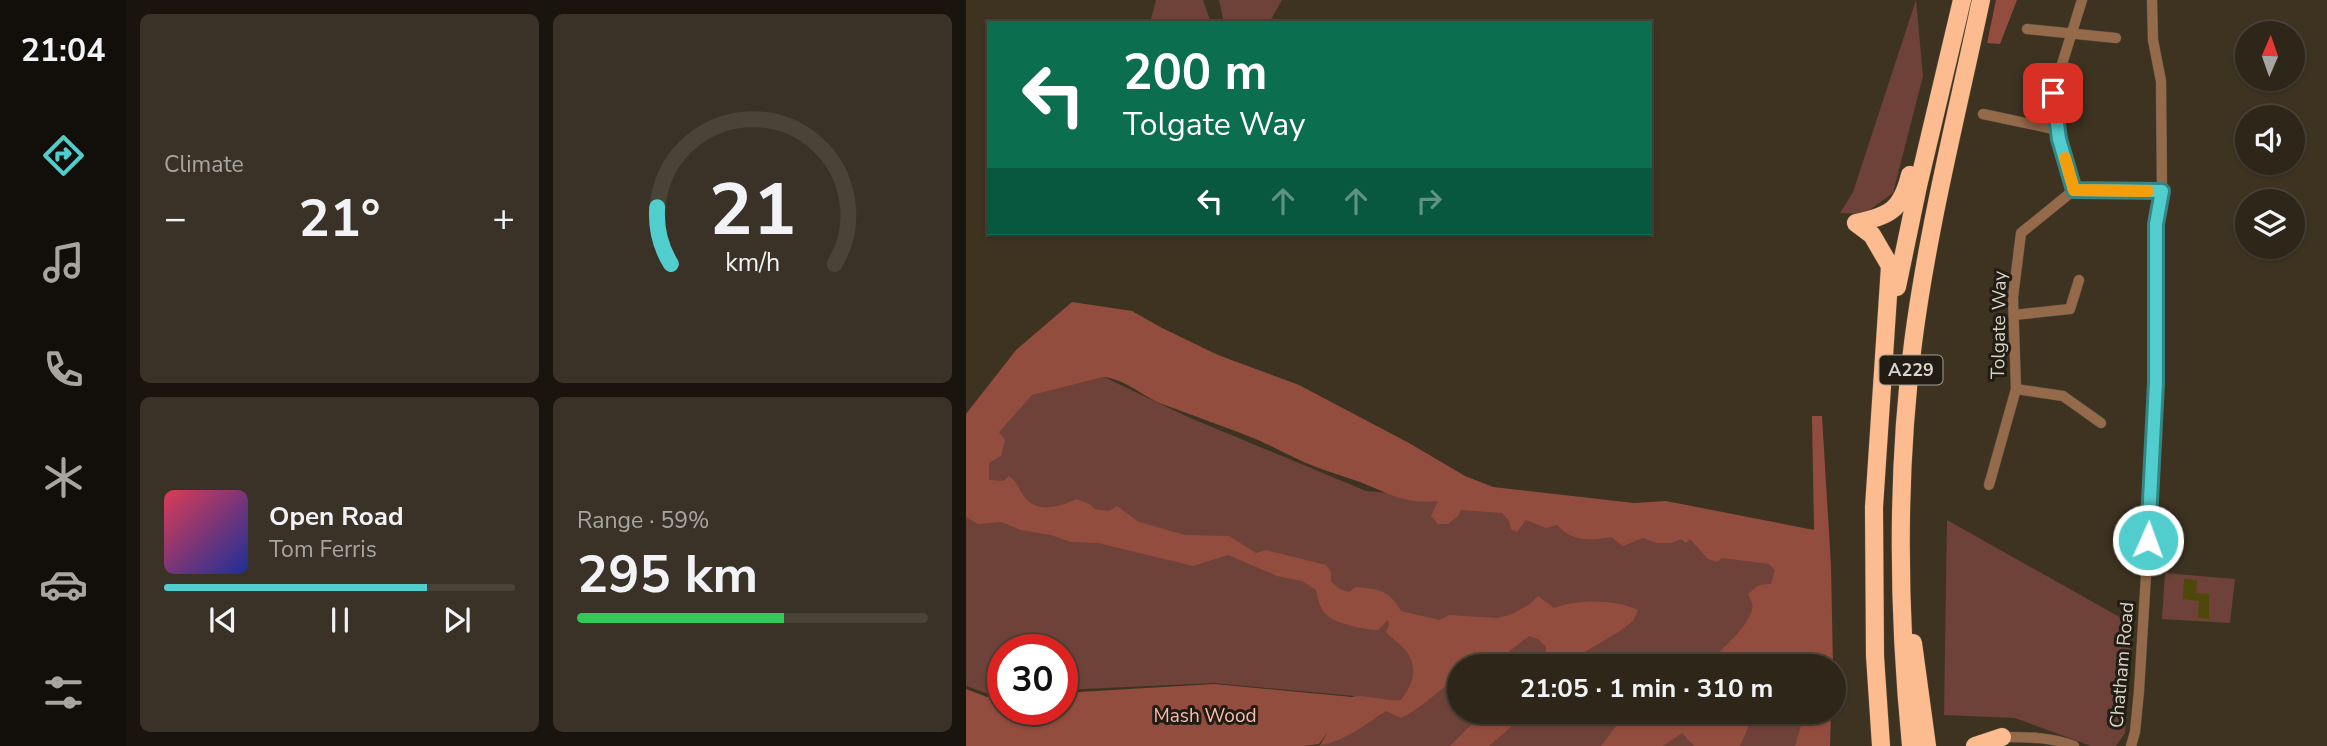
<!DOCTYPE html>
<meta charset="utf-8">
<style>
:root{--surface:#2e2619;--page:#3a3226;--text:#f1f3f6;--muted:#a7a5a2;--line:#494338;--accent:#52cdcd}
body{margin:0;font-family:"Nunito Sans",sans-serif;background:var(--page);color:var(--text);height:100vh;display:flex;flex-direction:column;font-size:26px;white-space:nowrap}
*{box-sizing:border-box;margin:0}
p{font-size:23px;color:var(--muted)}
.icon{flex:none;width:38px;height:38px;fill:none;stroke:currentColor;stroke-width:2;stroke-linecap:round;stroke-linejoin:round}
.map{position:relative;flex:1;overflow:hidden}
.sheet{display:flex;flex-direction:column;gap:14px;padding:14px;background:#19150e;width:840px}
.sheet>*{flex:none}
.banner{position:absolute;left:21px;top:21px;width:665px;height:214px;border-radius:0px;box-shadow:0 2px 5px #0004,0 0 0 2px var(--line);background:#0b6e4f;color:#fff;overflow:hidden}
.needle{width:46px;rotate:2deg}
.controls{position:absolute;left:1269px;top:21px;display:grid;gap:14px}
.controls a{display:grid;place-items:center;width:70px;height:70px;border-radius:50%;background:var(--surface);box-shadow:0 2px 5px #0004,0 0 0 2px var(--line);font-size:35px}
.speed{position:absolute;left:21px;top:634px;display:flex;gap:14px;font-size:35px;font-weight:700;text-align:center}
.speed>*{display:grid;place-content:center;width:91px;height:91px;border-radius:50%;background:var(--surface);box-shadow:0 2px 5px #0004,0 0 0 2px var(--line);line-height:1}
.speed .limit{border:10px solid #d22;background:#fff;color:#111}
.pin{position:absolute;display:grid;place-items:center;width:60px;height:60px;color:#fff;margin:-30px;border-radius:14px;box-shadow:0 4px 10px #0006}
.me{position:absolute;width:77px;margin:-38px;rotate:2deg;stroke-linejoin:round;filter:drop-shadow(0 0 5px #0008)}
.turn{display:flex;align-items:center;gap:24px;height:147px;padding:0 21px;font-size:32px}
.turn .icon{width:91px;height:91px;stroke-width:2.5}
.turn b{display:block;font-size:49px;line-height:60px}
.lanes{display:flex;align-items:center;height:66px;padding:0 21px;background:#0003;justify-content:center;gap:35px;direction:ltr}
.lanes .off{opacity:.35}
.big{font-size:52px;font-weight:700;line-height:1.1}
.sheet .widget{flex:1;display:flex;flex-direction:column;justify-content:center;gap:10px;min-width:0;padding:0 24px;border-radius:10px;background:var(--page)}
.sheet .dial{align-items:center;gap:0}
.dial svg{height:182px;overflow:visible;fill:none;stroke:var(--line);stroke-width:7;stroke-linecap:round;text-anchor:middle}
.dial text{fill:var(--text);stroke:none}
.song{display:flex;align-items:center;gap:21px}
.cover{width:84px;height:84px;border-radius:10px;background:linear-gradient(135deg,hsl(350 70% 55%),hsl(230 70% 35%))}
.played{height:7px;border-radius:4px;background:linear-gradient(90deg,var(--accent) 75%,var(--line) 75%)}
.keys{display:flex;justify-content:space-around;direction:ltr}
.heat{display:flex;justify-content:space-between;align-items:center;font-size:38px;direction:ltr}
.charge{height:10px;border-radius:5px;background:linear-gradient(90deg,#34c759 59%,var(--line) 0)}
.sheet .tiles{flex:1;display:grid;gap:14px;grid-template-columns:repeat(2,1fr)}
.trip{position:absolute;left:481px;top:654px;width:399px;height:70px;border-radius:35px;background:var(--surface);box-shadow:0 2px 5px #0004,0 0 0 2px var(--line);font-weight:700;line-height:70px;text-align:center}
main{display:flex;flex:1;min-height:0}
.tab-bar{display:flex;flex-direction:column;width:126px;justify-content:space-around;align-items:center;background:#120f0a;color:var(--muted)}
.tab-bar .icon{width:49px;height:49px}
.tab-bar .current{color:var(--accent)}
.tab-bar b{font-size:32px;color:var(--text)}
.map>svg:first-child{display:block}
</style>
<main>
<nav class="tab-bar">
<b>21:04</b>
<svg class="icon current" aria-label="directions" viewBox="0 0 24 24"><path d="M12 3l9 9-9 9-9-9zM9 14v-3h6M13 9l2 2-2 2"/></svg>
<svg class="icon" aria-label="music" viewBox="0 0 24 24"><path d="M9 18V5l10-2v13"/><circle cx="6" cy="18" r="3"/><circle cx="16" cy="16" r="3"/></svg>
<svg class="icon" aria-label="phone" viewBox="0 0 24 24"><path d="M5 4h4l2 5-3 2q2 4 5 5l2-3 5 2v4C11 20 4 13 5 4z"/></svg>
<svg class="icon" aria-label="climate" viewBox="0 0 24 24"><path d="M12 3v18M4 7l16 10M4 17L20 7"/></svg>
<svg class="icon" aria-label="car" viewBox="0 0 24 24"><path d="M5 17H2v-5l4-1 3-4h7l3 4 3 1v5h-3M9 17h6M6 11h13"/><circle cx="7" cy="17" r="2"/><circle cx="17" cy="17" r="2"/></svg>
<svg class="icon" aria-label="filters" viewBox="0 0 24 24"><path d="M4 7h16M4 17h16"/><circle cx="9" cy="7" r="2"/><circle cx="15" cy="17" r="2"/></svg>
</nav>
<section class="sheet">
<div class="tiles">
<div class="widget"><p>Climate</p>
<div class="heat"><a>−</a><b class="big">21°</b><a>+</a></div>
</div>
<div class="widget dial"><svg viewBox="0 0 100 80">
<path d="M14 69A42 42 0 1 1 86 69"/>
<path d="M14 69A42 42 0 0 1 8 44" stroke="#52cdcd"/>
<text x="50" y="56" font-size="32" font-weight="700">21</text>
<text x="50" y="72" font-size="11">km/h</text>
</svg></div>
<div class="widget">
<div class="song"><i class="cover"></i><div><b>Open Road</b><p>Tom Ferris</p></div></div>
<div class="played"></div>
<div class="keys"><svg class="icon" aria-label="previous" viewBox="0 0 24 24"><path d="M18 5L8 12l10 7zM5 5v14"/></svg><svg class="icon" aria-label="pause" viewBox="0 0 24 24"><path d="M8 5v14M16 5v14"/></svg><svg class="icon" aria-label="next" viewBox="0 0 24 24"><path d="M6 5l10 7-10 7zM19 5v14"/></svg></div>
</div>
<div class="widget"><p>Range · 59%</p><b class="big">295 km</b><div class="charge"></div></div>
</div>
</section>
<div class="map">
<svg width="1361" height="746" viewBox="0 0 1361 746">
<rect width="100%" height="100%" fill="#3e3321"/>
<path fill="#6e4238" d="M190 0H237L245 23H184Z
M253 0H316L303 23H258Z
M950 0 957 76 927 193 898 214 874 213 887 192Z
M138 377 222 417 400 491 848 530 861 667H494V712H860L859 746H349L354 745 388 696 248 683 96 690V649H37V694H23L0 686V468L65 395Z
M981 520 1166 624 1159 733 1150 746H1125L1049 718 978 715Z
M1199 573 1269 579 1264 623 1196 619Z"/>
<path fill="#934d3e" d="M1030 0H1051L1034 44 1021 43Z
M106 302 166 311 196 328 252 355 333 385 443 443 499 476 527 487 668 503 700 501 848 530 846 416H856L865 566 867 667H739C754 649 779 632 786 610 788 604 784 599 782 594L793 585 805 584 809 570 803 564 756 558 751 562 742 559 724 539 720 543 715 539 705 543H691L677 538 657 546 645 537C624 541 607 542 591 525L580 528 560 520 551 532 545 529 543 521 536 513 495 510 492 516 482 524H472L465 516 472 501C438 505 421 492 391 481 374 475 357 470 340 463 324 456 308 447 292 440 260 427 228 416 196 404 176 396 161 380 138 377L66 395 33 432 39 440 35 456 23 463V480L37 481 43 476C54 485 52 489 59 498 74 514 94 506 111 499L125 505 128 509 143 511 151 506 173 522 219 535 263 536 290 553 300 550 360 565 365 572V582L374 589 383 592 390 587C413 589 423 590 435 611L474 620 483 615 531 618 546 614 564 604 572 596 588 608C612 599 648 599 672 610L667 621 654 631 605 660 601 667H571L580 657V647L572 639 563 636 523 667H494L493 678 489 679C470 692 456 708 435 718L420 711C400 724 378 742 354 745L362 732 353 744 338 746H0V689L21 697 37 696V709H96V693L248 684 386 697C403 694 418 702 435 700 446 685 453 670 441 652 436 645 426 639 420 632L423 625 422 620 412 630C400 630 371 624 362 616 354 610 352 599 350 590L336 581 311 576 262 555 227 566 132 543 105 542 85 535 55 530 35 522 12 524 0 517V414L50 350Z
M518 712H562L523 746H484Z
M663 712H789L774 746H728L716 733 697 746H635L651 725Z
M839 712H865L864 746H829Z"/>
<path fill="#4e480a" d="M1218 579 1231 580 1230 593 1243 594V619L1232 618 1233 601 1217 599Z"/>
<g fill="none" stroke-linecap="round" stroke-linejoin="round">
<g stroke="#5a503f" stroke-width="11">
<path id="street" d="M1061 29 1150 38
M1017 114 1092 130
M1108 190 1093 139 1087 93 1116 0
M1048 315 1104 309 1113 280
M1050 389 1097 396 1135 423
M1023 485 1050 389 1047 297 1055 233 1108 190 1196 191
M1036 737C1061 737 1086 737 1108 746
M1165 746 1169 732 1173 691 1189 426 1190 224 1196 191 1195 81 1187 40 1186 0"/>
</g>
<g stroke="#5a503f" stroke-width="19">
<path id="highway" d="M890 223 906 235 924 266 908 507 909 656 915 746
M890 223C924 215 935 211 944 175
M931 287 952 186 996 0
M947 643 961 746
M945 746C932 613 930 476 947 343 962 227 991 114 1015 0
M1009 746 1036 737"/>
</g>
<use href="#street" stroke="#956a4b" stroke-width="10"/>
<use href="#highway" stroke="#fcbc8f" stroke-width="18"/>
</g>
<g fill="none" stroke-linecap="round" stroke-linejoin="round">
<g stroke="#358585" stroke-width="18">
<path id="route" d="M1087 93 1093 139 1108 190 1196 191 1190 224V383L1182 540"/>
</g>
<use href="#route" stroke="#52cdcd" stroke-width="12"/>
<path stroke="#f59e0b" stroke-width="12" d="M1099 158 1108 190 1182 191"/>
</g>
<g text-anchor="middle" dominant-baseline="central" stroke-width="6" stroke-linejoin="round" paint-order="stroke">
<rect fill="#211c14" stroke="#a29c92" stroke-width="2" x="913.5" y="355.5" width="63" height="29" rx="5"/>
<g font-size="18" font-weight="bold" fill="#dad3c8">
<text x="945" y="370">A229</text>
</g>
<g font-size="19" fill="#dad3c8" stroke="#211c14">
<text transform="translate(1033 325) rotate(-89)">Tolgate Way</text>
<text transform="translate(1156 665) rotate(-85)">Chatham Road</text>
</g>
<g font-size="19" fill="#fabbac" stroke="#211c14">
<text x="239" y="716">Mash Wood</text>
</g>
</g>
</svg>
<div class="controls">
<a><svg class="needle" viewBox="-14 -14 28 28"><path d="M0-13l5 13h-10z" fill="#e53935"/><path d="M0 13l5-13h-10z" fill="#a7a5a2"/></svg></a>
<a><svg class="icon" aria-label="sound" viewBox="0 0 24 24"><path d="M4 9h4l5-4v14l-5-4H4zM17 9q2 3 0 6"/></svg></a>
<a><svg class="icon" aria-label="layers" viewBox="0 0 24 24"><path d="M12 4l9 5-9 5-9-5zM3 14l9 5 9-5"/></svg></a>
</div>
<div class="speed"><div class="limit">30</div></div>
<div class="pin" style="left:1087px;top:93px;background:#d93025"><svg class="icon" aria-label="arrive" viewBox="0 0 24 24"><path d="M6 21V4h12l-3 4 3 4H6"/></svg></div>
<svg class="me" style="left:1182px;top:540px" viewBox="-20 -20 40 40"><circle r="17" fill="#52cdcd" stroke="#fff" stroke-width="3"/><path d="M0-11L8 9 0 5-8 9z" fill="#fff"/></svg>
<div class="trip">21:05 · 1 min · 310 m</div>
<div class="banner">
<div class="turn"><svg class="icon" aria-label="left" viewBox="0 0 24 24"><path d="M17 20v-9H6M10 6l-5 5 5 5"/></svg><div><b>200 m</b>Tolgate Way</div></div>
<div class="lanes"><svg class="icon" aria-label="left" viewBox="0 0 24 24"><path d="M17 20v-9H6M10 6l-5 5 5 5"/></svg><svg class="icon off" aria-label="ahead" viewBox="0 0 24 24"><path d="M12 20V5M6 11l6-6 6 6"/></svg><svg class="icon off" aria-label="ahead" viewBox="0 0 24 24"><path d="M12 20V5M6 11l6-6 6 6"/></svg><svg class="icon off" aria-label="right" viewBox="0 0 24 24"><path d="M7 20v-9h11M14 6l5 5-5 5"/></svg></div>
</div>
</div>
</main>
